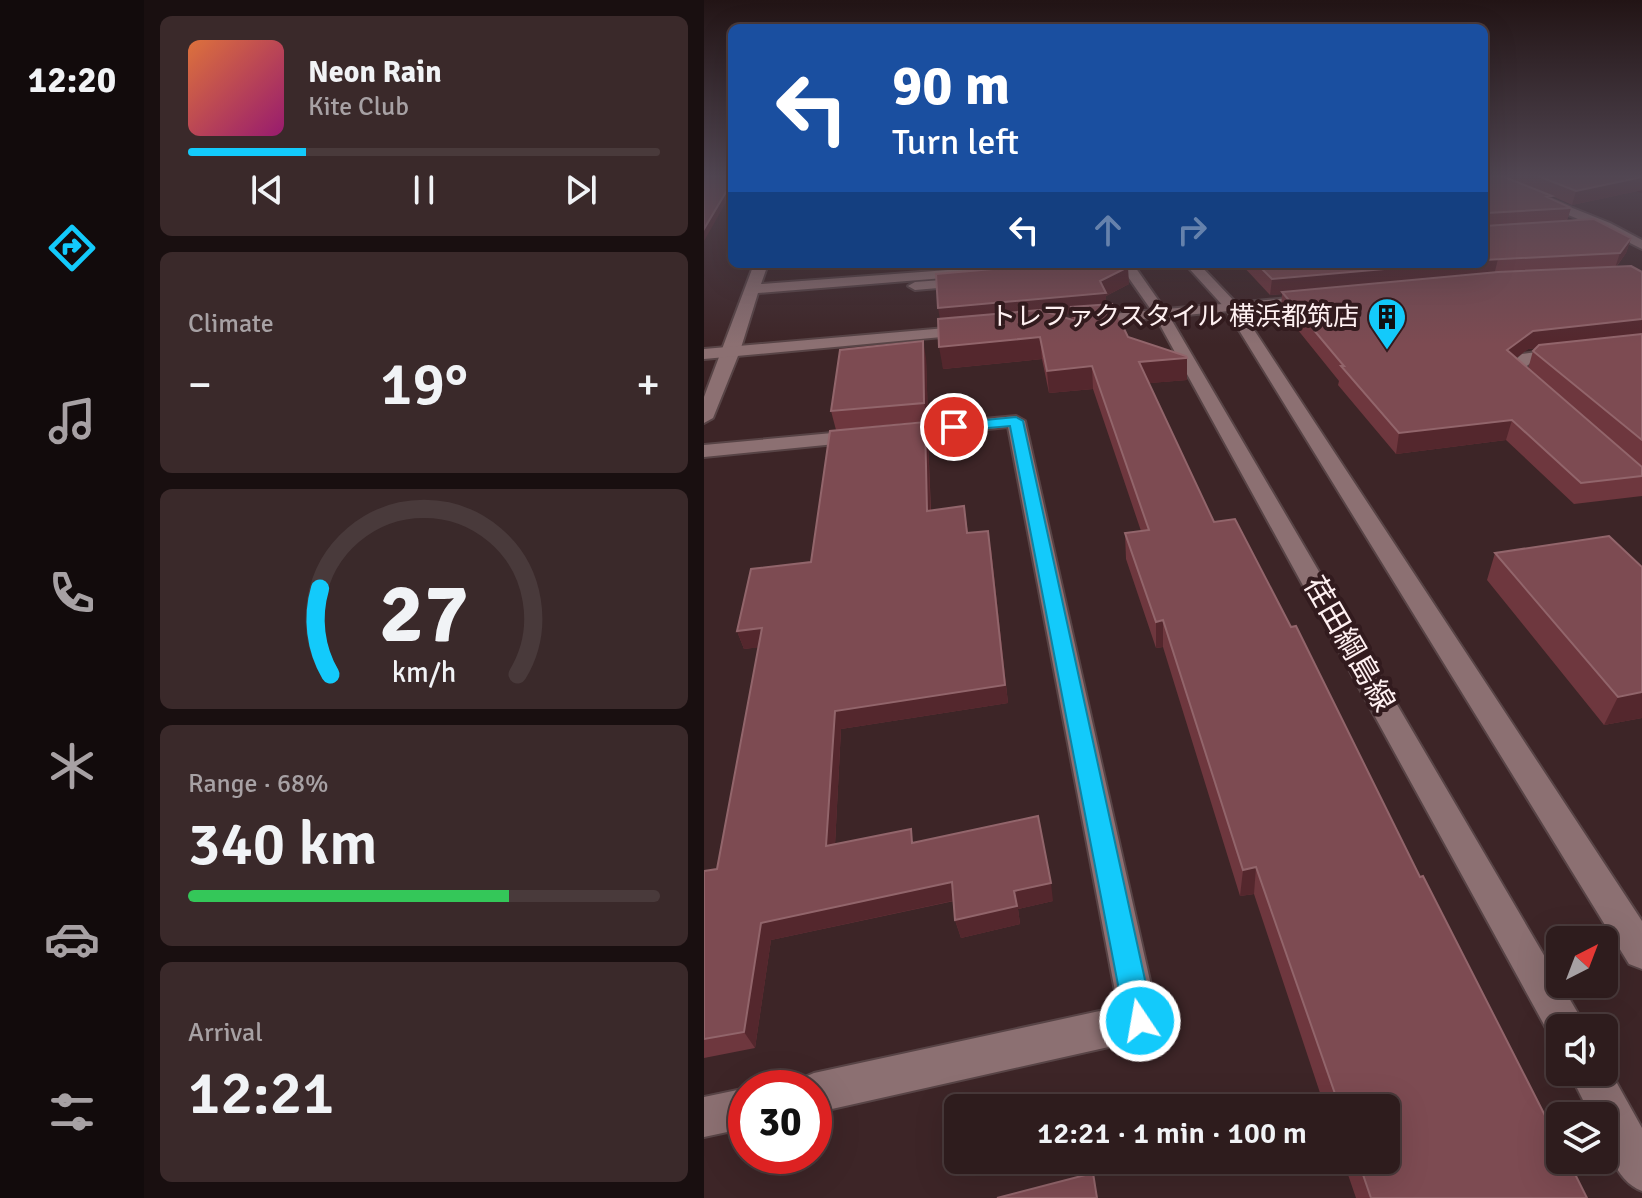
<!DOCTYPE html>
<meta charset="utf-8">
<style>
:root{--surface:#2e1c1d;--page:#3a292a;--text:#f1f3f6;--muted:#a7a1a4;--line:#493a3b;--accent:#13cafb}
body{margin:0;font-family:Signika,"Noto Sans JP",sans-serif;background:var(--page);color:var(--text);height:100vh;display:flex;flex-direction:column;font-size:30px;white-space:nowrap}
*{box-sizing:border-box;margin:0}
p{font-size:26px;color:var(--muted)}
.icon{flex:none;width:44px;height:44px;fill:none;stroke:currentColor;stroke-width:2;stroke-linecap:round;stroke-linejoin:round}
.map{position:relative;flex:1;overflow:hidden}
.side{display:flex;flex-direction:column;gap:16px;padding:16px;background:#190f10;width:560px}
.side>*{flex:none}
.banner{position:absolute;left:24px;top:24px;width:760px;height:244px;border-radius:12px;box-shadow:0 8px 32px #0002,0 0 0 2px var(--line);background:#1a4fa0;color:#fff;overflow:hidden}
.needle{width:52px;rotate:42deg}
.buttons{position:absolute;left:842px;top:926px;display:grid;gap:16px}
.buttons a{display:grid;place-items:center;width:72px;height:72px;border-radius:12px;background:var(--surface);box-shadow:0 8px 32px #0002,0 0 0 2px var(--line);font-size:40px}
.speed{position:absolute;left:24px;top:1070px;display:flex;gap:16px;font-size:40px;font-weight:700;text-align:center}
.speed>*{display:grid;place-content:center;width:104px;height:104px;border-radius:50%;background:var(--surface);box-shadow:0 8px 32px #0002,0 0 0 2px var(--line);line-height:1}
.speed .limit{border:12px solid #d22;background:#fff;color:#111}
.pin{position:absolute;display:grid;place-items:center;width:68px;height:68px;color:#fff;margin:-34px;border:4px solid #fff;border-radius:50%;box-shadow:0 2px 8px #0007}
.me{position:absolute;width:88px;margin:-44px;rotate:348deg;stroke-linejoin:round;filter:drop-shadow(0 0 6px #0008)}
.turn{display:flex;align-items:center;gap:28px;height:168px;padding:0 32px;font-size:36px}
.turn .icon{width:104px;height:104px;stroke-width:2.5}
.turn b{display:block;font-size:56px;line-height:68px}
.lanes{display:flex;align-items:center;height:76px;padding:0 32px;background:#0003;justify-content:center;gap:40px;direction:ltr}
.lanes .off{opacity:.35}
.big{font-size:60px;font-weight:600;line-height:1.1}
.side .tile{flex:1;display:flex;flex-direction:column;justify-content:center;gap:12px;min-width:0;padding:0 28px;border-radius:12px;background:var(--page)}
.side .dial{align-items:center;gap:0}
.dial svg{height:208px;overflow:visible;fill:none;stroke:var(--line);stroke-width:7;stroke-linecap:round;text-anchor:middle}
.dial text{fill:var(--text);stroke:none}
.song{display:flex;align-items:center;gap:24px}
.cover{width:96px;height:96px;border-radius:12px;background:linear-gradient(135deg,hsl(20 70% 55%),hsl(320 70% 35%))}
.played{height:8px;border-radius:4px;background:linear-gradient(90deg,var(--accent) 25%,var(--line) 25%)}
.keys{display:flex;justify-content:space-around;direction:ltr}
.heat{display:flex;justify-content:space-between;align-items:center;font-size:44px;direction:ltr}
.charge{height:12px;border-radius:6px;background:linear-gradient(90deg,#34c759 68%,var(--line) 0)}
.trip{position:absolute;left:240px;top:1094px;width:456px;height:80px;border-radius:12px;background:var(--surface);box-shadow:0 8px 32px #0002,0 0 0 2px var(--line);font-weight:600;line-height:80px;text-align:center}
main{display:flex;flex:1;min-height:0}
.menu{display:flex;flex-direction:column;width:144px;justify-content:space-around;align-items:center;background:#120b0c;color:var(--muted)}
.menu .icon{width:56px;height:56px}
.menu .on{color:var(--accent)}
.menu b{font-size:36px;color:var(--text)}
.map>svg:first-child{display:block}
</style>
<main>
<nav class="menu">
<b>12:20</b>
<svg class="icon on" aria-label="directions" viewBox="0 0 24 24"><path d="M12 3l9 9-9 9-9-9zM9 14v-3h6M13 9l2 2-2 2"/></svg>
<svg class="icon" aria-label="music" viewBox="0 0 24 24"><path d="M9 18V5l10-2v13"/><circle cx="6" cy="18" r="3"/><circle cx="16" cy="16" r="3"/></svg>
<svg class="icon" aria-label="phone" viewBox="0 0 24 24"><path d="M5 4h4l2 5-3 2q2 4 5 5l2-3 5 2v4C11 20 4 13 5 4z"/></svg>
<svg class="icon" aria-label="climate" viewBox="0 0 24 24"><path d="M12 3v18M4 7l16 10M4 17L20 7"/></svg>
<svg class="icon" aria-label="car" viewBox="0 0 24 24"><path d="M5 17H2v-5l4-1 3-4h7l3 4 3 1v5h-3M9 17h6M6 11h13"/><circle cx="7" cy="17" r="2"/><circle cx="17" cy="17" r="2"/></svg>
<svg class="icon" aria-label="filters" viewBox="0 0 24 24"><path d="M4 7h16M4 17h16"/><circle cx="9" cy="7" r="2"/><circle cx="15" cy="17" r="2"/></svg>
</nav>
<section class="side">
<div class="tile">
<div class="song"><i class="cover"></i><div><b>Neon Rain</b><p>Kite Club</p></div></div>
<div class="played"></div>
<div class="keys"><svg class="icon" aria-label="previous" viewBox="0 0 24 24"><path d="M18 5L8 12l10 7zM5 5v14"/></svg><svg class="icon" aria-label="pause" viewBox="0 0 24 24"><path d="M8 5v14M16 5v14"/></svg><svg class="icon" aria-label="next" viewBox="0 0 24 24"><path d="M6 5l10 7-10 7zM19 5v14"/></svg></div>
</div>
<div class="tile"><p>Climate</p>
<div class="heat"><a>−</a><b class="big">19°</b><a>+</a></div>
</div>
<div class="tile dial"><svg viewBox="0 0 100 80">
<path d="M14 69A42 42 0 1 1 86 69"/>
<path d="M14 69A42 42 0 0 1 10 36" stroke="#13cafb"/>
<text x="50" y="56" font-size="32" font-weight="700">27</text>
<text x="50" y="72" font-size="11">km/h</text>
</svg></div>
<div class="tile"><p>Range · 68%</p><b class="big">340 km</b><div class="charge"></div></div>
<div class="tile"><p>Arrival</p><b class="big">12:21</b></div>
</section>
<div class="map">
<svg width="938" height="1198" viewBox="0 0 938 1198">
<rect width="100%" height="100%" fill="#3d2527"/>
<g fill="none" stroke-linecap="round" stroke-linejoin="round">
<path fill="#3c0411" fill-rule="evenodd" d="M884 176H897L938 188V193Z"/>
<g stroke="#584446" stroke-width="4">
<path id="service" d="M264 278 269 279V285L211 290 204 286 211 282Z"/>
</g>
<g stroke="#584446" stroke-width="4">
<path id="minor" d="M780 176H789L906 223 938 240V249L898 229 780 180Z
M50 264H64L57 284 270 268V264H284V271L277 275 54 293 36 351 9 418 0 423V397Z
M860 348 868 353 866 356 829 361 819 369 835 384 832 388H820L801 369 818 354Z
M312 416 321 421 455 1021 449 1034 436 1040 110 1113V1088H92L96 1079 110 1073 414 1007 304 427 0 457V445Z
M43 1088 42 1128 0 1137V1097Z"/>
</g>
<g stroke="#584446" stroke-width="4">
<path id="tertiary" d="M607 296 614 300 612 303 385 324 378 320 385 316Z
M265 326 273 331 270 334 0 359V349Z"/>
</g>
<g stroke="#584446" stroke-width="4">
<path id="secondary" d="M415 264H429L464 314 875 1015 881 1028H856V1044L849 1041 450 314Z
M481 264H495L533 304 938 921V969L925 964 522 309Z
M900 1060 938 1128V1191C910 1180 900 1144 900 1116H887L865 1072H900Z"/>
</g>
<use href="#service" fill="#8c7072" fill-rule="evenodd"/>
<use href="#minor" fill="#8c7072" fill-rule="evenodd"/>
<use href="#tertiary" fill="#8c7072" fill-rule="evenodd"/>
<use href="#secondary" fill="#8c7072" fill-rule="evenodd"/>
</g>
<path fill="#6e373e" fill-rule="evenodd" d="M780 176H938V190L868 205 848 196 847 199 867 208 863 221 927 238 922 253 913 266 938 272V496L870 504 802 440 692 454 634 385 635 381 577 309 578 294 566 295 537 264H780ZM832 348 829 351 824 369 812 358 824 349Z
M310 264H422L425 284 402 296V304L424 337 483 358V380L445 383 510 522 716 877 883 1198H652L639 1160H682V1108H621L550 894 536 896 459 647 452 648 422 559 421 533 437 531 389 389 345 393 338 359 239 369 236 319 311 268ZM367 313 368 320 350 314Z
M222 358 224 421 132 430 127 411Z
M221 422 224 438 227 511 260 506 264 533 287 548 304 703 137 729 131 845 211 842 349 901 314 909 316 924 257 938 251 920 250 901 67 940 51 1048 0 1058V871L13 869 55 647 40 649 33 631 107 562Z
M791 553 938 718 900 725 783 580Z"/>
<path fill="#54272d" d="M938 177V190L868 205 872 191Z
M28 182V192L0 241V229Z
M927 238 922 253 911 268 916 253Z
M794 259 790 275 578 292V294L566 295 568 279 737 264H780V260Z
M310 264H328L329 267 311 269Z
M424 267 425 284 402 296V310L367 307V313L237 325 234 308 396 281Z
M938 319V336L824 349 798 369 803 350 829 331Z
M336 337 338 359 239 369 235 347Z
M219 341 222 358 224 421 220 403Z
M483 358V380L436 384 435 362Z
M388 366 389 389 345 393 343 371Z
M808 420 802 440 692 454 695 433Z
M221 422 224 438 227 528 223 511Z
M284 531 304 703 137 729 130 864 122 846 131 711Z
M459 620V647L452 648V622Z
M58 628 66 646 40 649 33 631Z
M938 692V718L900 725 914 697Z
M552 867 550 894 536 896 539 870Z
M248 882 253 900 67 940 51 1048 40 1032 57 923Z
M347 883 349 901 314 909 316 924 257 938 251 920 310 891Z"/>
<path fill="#7d4b52" stroke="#92656b" stroke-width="2" d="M0 176H28V182L0 229Z
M780 176H798L848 196 843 197 867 208 783 213 781 226 890 219 927 238 916 253 780 260Z
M834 176H938V177L872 191Z
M332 264H422L424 267 396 281 402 293 234 308 232 274 312 267Z
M553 264H737L568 279Z
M927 266 938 272V319L829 331 803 350 938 467V476L877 483 808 420 695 433 637 366H640L578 292 794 272Z
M408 304 424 337 482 356 483 358 435 362 510 522 531 519 587 627 592 626 716 877 719 876 856 1145V1160H864L883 1198H667L654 1160H682V1108H636L552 867 539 870 459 620 452 622 421 533 445 530 388 366 343 371 336 337 235 347 234 319 336 310 372 321 367 307Z
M938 334V440L829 351 835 345Z
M219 341 220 403 127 411 136 350Z
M221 422 223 511 260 506 263 533 284 531 301 685 131 711 122 846 207 829 208 843 334 816 347 883 310 891 313 906 251 920 248 882 57 923 40 1032 0 1039V871L13 869 58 628 33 631 47 569 107 562 126 431Z
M905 536 938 567V692L914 697 791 553Z
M389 1173 393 1198H293Z"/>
<linearGradient id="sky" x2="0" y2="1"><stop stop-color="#221415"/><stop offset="0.51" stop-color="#514652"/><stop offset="1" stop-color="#514652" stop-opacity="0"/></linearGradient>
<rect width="938" height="344" fill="url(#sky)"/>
<path fill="#13cafb" stroke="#0c83a3" stroke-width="2" d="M312 417 319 421 450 1021 446 1031 436 1035 426 1031 421 1021 306 426 250 431 243 427 250 423Z"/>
<defs>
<g id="building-pin" transform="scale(2)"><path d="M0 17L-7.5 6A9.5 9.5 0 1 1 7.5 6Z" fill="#13cafb" stroke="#321b1e"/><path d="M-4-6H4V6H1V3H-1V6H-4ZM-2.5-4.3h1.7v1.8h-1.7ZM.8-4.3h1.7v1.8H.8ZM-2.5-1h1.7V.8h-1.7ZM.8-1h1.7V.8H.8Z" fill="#111"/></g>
</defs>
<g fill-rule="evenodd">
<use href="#building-pin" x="683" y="317"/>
</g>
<g text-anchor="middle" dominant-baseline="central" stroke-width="8" stroke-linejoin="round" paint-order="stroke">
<g font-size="26" fill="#fef0f1" stroke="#321b1e" text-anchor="end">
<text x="655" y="317">トレファクスタイル 横浜都筑店</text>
</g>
<g font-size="30" fill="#fef0f1" stroke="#321b1e">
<text transform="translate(645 644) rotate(60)">荏田綱島線</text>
</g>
</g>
</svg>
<div class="buttons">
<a><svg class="needle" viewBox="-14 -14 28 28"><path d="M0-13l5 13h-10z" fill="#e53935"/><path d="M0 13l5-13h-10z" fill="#a7a1a4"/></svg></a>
<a><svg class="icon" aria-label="sound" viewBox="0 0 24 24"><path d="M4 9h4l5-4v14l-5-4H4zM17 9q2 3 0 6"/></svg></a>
<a><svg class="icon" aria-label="layers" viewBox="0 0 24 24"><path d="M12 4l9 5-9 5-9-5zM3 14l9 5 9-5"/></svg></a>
</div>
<div class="speed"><div class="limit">30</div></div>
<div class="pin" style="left:250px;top:427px;background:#d93025"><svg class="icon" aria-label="arrive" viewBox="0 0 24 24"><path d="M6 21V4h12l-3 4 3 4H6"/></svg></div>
<svg class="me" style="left:436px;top:1021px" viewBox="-20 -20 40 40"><circle r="17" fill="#13cafb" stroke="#fff" stroke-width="3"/><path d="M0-11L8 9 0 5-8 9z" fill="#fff"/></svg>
<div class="trip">12:21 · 1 min · 100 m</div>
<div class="banner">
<div class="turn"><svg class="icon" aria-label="left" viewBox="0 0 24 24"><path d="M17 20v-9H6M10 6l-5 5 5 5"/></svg><div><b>90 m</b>Turn left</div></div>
<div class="lanes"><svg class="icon" aria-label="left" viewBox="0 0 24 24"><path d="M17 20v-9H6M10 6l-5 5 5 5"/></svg><svg class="icon off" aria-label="ahead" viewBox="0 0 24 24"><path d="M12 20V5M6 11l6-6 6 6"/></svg><svg class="icon off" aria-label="right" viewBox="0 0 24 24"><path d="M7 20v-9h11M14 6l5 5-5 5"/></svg></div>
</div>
</div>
</main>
